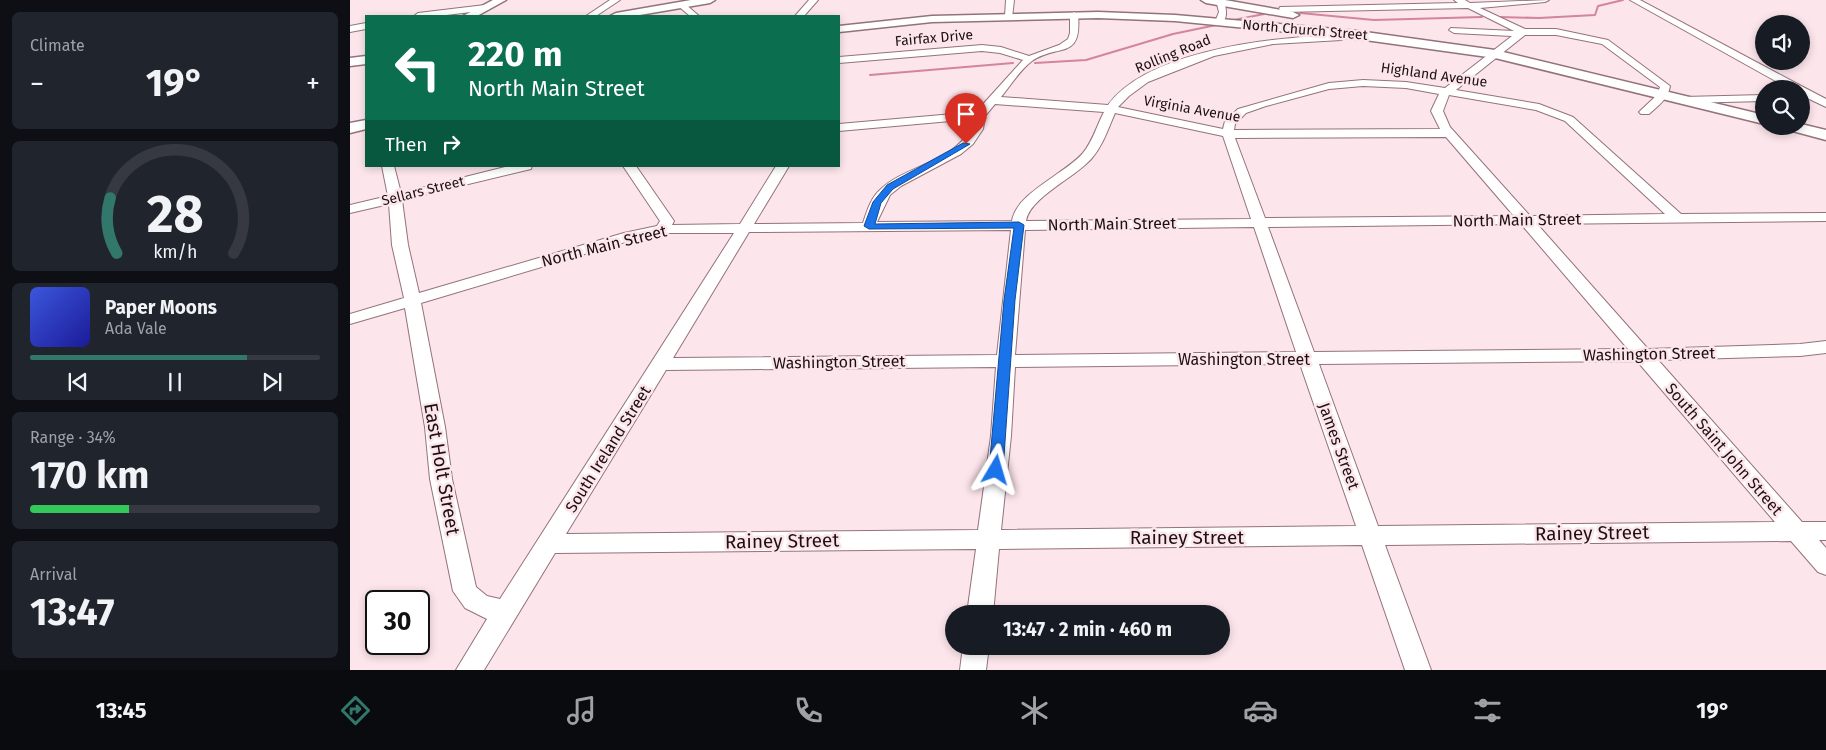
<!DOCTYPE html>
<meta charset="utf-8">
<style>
:root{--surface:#171b24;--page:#20242c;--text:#f1f3f6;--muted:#9ea1a6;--line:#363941;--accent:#32776b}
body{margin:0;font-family:"Fira Sans",sans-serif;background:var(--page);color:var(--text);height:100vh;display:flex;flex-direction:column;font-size:19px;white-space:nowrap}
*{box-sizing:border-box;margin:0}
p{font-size:16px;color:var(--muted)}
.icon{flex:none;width:28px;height:28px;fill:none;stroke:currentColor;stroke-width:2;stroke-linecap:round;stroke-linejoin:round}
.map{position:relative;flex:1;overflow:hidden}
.drawer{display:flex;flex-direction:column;gap:12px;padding:12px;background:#0d0f14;width:350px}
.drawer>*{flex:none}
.banner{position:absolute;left:15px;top:15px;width:475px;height:152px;border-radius:0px;box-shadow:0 2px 8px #0003;background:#0b6e4f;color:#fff;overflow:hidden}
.buttons{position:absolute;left:1405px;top:15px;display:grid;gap:10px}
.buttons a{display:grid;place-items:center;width:55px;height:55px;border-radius:50%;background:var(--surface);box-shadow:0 2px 8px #0003;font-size:25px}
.speed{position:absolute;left:15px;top:590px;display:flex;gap:10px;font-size:25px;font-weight:700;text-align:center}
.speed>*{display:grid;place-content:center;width:65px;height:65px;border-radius:50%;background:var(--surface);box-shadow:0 2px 8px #0003;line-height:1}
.speed .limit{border:2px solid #111;border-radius:8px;background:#fff;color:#111}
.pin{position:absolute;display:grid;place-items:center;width:42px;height:42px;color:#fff;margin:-51px -21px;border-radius:50% 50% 50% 0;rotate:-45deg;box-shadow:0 0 5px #0007}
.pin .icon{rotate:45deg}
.me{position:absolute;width:55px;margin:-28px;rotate:7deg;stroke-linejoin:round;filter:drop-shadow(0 0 4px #0008)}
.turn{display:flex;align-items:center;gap:18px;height:105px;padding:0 20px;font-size:22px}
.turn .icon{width:65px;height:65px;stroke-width:2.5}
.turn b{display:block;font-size:35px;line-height:42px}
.then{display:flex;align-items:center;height:48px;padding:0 20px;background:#0003;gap:10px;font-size:19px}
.big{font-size:38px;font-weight:700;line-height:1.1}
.drawer .widget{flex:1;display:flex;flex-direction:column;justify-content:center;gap:8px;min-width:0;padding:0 18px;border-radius:8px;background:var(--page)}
.drawer .dial{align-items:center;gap:0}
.dial svg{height:130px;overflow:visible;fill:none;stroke:var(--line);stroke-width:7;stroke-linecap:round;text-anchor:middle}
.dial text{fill:var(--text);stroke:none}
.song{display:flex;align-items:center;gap:15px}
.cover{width:60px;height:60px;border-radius:8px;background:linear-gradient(135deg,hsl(230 70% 55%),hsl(240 70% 35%))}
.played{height:5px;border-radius:2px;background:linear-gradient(90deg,var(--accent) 75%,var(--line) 75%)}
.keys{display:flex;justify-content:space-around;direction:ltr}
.heat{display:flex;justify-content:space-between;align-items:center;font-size:28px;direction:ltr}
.charge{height:8px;border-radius:4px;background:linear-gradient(90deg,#34c759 34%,var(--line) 0)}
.trip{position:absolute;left:595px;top:605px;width:285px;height:50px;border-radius:25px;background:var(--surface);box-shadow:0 2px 8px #0003;font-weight:700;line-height:50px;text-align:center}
.menu{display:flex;height:80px;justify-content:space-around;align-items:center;background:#090b0e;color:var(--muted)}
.menu .icon{width:35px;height:35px}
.menu .selected{color:var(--accent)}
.menu b{font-size:22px;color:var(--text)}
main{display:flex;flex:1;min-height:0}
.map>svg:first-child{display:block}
</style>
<main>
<section class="drawer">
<div class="widget"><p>Climate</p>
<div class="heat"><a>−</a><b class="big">19°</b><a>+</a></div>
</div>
<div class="widget dial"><svg viewBox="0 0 100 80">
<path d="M14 69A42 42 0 1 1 86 69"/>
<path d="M14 69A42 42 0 0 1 10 35" stroke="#32776b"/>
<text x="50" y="56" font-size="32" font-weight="700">28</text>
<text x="50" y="72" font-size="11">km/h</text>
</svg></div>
<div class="widget">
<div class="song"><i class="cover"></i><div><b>Paper Moons</b><p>Ada Vale</p></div></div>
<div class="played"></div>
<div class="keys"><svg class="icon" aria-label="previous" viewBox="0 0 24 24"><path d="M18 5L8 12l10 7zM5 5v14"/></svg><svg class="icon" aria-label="pause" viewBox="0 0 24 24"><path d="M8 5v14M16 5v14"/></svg><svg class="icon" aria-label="next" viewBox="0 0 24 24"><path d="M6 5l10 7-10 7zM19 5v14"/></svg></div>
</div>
<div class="widget"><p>Range · 34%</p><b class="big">170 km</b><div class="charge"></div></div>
<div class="widget"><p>Arrival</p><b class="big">13:47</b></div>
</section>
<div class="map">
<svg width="1476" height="670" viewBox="0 0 1476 670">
<rect width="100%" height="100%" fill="#fce5eb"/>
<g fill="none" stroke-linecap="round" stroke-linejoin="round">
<path stroke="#d4859d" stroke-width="2" d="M950 13 1024 20 1132 17
M1149 17 1189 18 1245 15 1248 6 1273 0
M884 20 914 14
M685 63 736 60 823 34 871 24
M520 75 663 63"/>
<g stroke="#94727b" stroke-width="2">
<path id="minor" d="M260 0H270L246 16H236Z
M459 0H468L454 16H445Z
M656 0H664L662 18 655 16Z
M866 0H874C876 9 879 20 869 25L865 22 869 12Z
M1104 0H1115L1120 3 1199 0 1195 2 1130 8 1175 29H1206L1258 40 1320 86C1318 99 1308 106 1299 114H1291L1289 112 1307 95 1310 87 1252 44 1206 35H1175L1106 90 1189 104 1223 117 1331 214 1476 213V221L1187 224 1298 349 1450 344 1476 341V353L1450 356 1308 360 1452 522H1476V540H1469L1476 548V575L1468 572 1441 541 1035 545 1081 670H1055L1012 545 649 549 643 614H617L626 549 205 553 134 670H106L137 619 115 608 103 591 80 479 75 427 55 308 0 324V314L54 298 42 245 39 204 0 213V205L38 196 32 166H44L51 193 159 166H182L181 169 52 200 58 245 69 293 274 233 307 226 310 221 273 166H286L324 221 322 225 390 224 426 166H439L404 224 513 223C517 211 521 197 531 189 557 164 616 160 623 119L489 131V124L626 112 673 60 650 53 632 51 489 63V57L632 45 651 47 679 56 709 45 718 39 720 33V15L724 12 728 15C732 61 708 43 682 61 670 70 660 86 651 97L758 105C796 53 910 39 970 36 979 35 993 31 1000 32V36L991 40 923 44 864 56 798 82 779 96 768 107 873 129 875 121 888 109 979 83 1013 80 1056 82 1095 88 1162 36 1104 33 1099 30 1101 28 1164 31 1118 8 933 12 929 9 930 7 1108 3ZM1013 86 1056 88 1089 94 1081 111 1090 129 884 130 885 124 896 113 916 106 979 89ZM1099 95 1186 110 1215 121 1315 214 1180 216 1100 127 1093 111ZM645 104 754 112C747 125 743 141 733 153 715 174 666 193 662 221L527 222 540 195 551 186 611 154 623 144 633 129 635 116ZM765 113 873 136 901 219 676 221C679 198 726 177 742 158 753 145 758 129 765 113ZM1096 137 1164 216 915 218 885 138ZM1171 224 1278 349 964 352 918 227ZM904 227 946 352 665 355 675 230ZM661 230 647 355 323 358 399 232ZM313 233H384L150 599 137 596 126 587 102 479 95 427 71 303 282 240ZM1287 361 1425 522 1028 526 969 364ZM950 364 1006 526 651 530 661 436 665 367ZM646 367 641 436 628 530 216 534 316 370Z
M1280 0H1290L1455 88 1476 99V107L1451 95V89H1440Z
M331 2 334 3 349 16H340L327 5Z
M135 5 139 8 138 10 88 16H64L68 13Z
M16 23V29L0 32V26Z
M1414 95V101L1334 103 1328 100 1334 97Z
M613 646H639L636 670H610Z"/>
</g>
<g stroke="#94727b" stroke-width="3">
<path id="major" d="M143 0H156L127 16H113Z
M341 0H365L360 3 284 16H260L266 13Z
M851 0H875L943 12 949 15 943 18 856 3Z
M748 12 825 15 1008 31 1145 50 1414 115V124L1145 58 1008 39 825 21 748 18 582 22 489 32V26L582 16Z
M16 56V64L0 66V58Z
M16 120V129L0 133V123Z
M1451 124 1476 130V140L1435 129 1433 126H1451Z"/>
</g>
<use href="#minor" fill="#fff" fill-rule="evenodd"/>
<use href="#major" fill="#fff" fill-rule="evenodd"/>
</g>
<path fill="#1a73e8" stroke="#114b97" d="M613 143 620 144 543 189 531 203 525 224 669 222 674 225 665 300 653 470 646 475 639 470 654 300 664 228 519 229 514 226 523 202 537 185Z"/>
<g text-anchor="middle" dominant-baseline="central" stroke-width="5" stroke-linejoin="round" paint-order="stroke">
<g font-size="14" fill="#1c1013" stroke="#fce5eb">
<text transform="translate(955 30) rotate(5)">North Church Street</text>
<text transform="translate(584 38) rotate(-5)">Fairfax Drive</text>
<text transform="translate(823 54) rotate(-22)">Rolling Road</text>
<text transform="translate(1084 75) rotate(8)">Highland Avenue</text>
<text transform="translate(842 109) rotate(10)">Virginia Avenue</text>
<text transform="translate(73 191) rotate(-14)">Sellars Street</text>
</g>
<g font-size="16" fill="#1c1013" stroke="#fce5eb">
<text transform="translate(1167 220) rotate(-1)">North Main Street</text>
<text transform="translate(762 224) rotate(-1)">North Main Street</text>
<text transform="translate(254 246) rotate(-14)">North Main Street</text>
<text transform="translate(1299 354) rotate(-1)">Washington Street</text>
<text x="894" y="359">Washington Street</text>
<text transform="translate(489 362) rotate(-1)">Washington Street</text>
<text transform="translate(989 446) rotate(70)">James Street</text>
<text transform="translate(258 449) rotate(-58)">South Ireland Street</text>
<text transform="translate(1374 449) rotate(49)">South Saint John Street</text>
</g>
<g font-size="19" fill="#1c1013" stroke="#fce5eb">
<text transform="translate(92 469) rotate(80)">East Holt Street</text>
<text transform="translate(1242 533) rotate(-1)">Rainey Street</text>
<text x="837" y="537">Rainey Street</text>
<text transform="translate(432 541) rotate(-1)">Rainey Street</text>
</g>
</g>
</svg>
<div class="buttons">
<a><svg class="icon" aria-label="sound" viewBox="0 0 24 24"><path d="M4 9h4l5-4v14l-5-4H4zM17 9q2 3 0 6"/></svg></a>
<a><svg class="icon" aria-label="search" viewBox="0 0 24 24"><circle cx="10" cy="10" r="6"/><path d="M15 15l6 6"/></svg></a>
</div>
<div class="speed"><div class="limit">30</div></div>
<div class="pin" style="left:616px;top:144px;background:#d93025"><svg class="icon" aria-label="arrive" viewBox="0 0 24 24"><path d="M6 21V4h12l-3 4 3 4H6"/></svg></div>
<svg class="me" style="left:646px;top:470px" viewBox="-20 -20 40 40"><path d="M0-17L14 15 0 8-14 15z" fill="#1a73e8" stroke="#fff" stroke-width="4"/></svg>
<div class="trip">13:47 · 2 min · 460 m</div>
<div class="banner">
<div class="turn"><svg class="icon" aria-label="left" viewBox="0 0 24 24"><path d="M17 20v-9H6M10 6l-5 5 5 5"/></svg><div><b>220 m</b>North Main Street</div></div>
<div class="then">Then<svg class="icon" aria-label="right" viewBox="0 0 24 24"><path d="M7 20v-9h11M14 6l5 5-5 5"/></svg></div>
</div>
</div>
</main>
<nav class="menu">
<b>13:45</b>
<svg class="icon selected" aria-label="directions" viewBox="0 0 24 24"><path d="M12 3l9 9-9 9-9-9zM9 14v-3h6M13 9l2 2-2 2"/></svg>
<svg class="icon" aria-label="music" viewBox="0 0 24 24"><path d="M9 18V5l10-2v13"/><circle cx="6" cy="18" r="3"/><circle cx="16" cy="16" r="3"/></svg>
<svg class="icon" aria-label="phone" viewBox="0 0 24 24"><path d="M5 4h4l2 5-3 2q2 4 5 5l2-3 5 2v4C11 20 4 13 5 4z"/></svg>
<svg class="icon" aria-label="climate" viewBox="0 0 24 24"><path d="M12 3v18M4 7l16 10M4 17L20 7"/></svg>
<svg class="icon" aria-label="car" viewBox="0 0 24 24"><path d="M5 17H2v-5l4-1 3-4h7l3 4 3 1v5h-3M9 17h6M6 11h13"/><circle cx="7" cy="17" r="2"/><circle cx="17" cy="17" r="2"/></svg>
<svg class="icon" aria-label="filters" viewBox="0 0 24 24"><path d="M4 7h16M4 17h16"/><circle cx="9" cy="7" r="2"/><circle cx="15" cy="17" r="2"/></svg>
<b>19°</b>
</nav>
